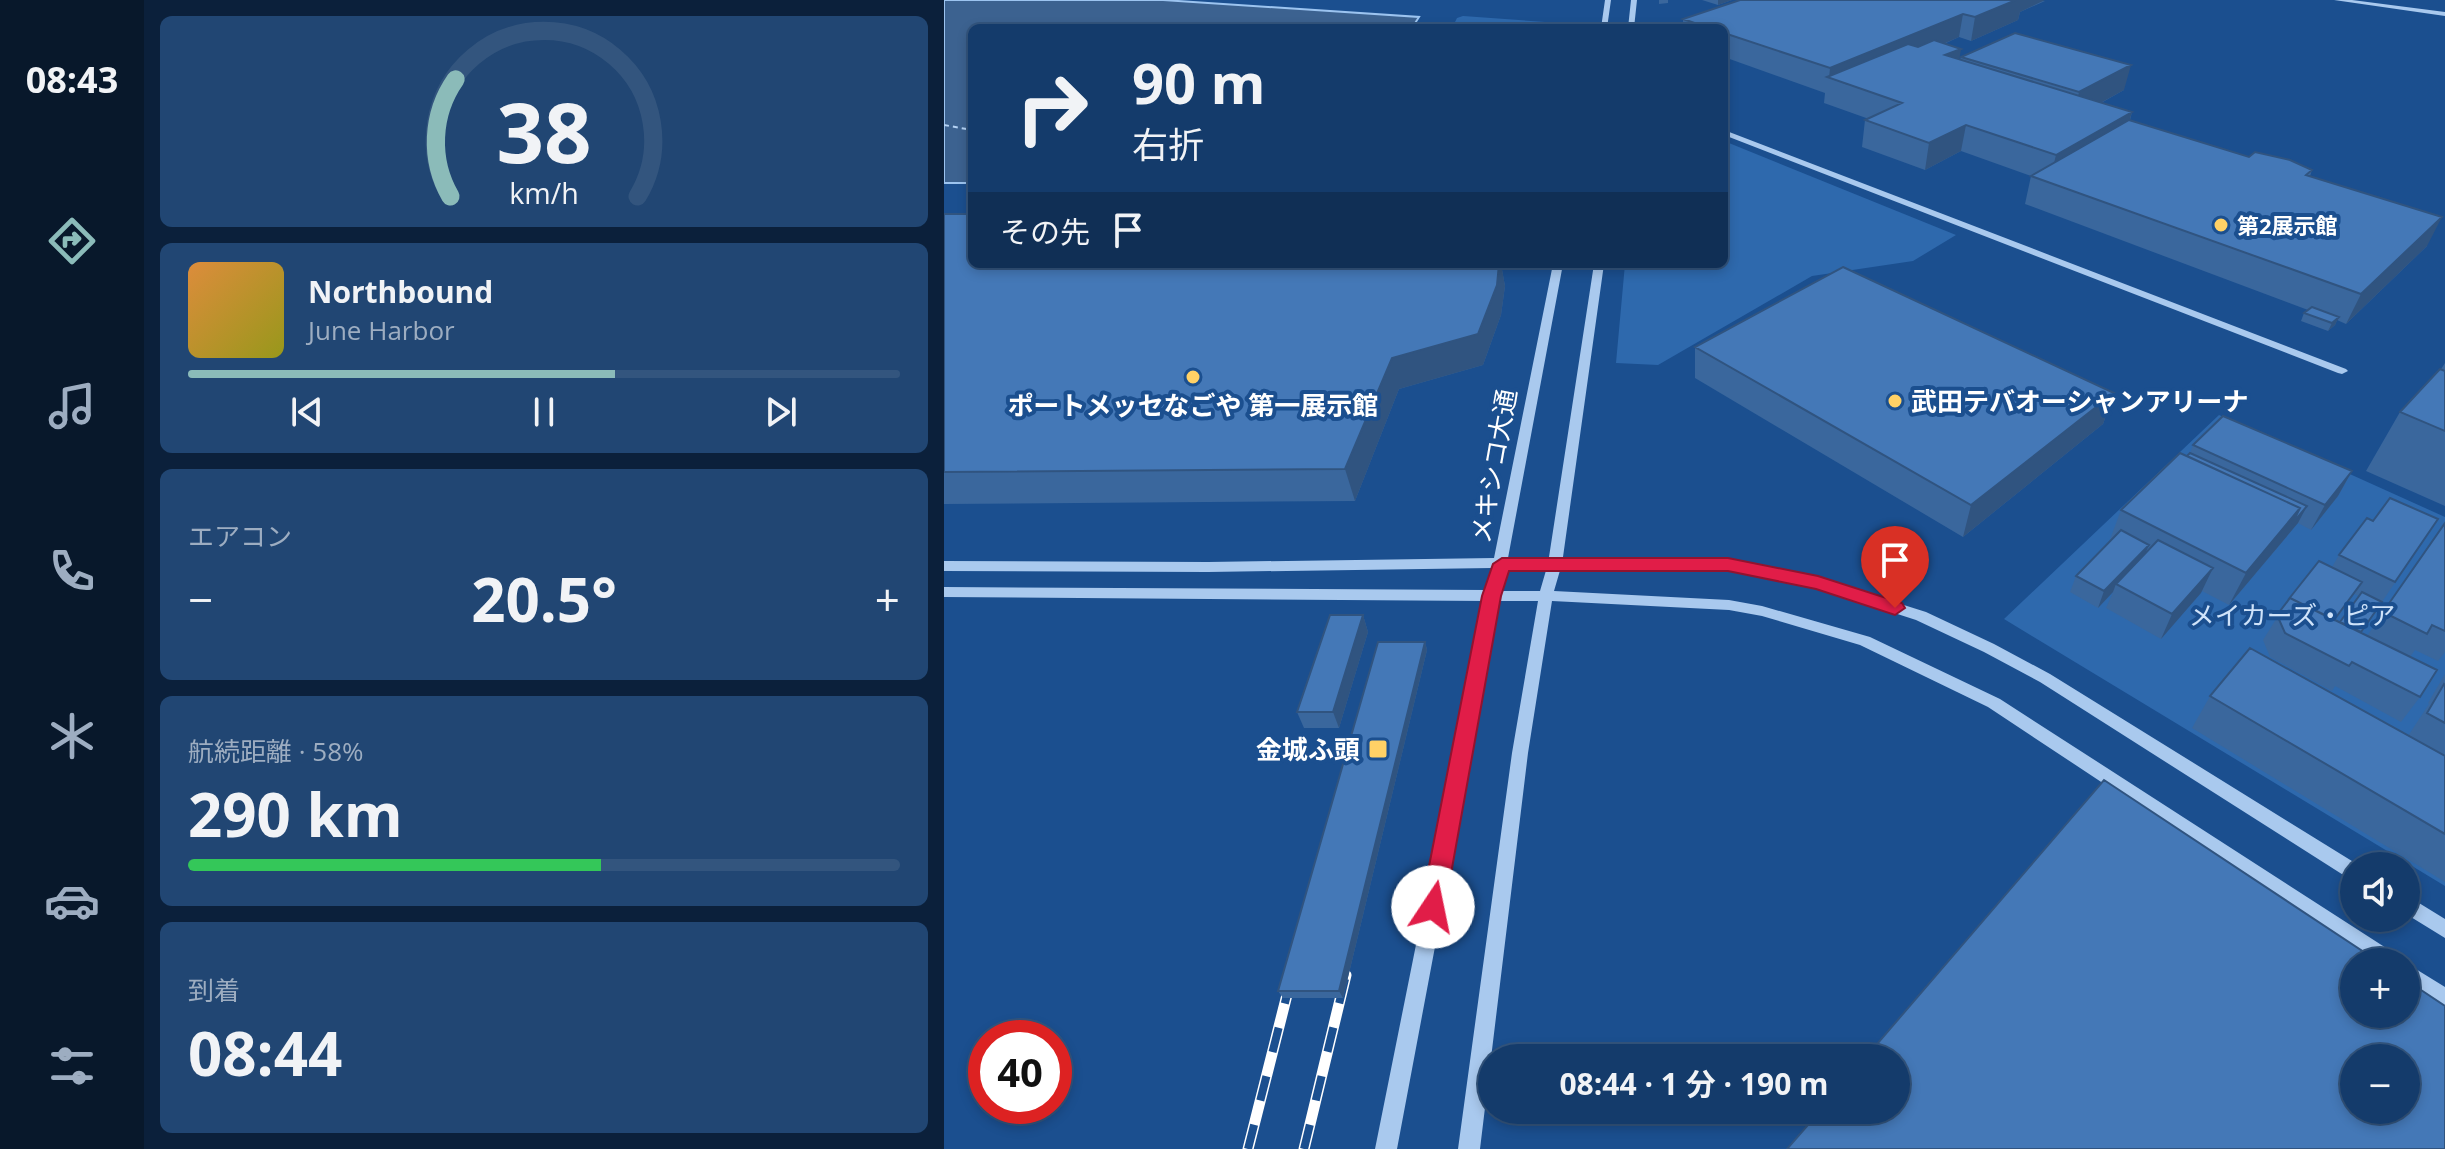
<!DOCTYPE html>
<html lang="ja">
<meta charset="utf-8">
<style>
:root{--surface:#143b6b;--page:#214673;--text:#f1f3f6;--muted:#9dadc1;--line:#33557e;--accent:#8bbbb9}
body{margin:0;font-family:"Open Sans","Noto Sans JP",sans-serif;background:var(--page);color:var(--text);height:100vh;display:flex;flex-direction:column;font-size:30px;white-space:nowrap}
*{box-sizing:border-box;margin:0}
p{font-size:26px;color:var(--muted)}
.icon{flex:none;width:44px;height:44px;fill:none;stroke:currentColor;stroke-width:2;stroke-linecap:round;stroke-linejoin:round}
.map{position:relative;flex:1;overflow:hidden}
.panel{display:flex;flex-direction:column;gap:16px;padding:16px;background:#0b203b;width:800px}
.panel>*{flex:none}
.top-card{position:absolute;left:24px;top:24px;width:760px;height:244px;border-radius:12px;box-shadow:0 4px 12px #0003,0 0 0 2px var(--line);background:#143b6b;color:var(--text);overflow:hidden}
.tools{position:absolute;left:1396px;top:852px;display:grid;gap:16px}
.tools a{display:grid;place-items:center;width:80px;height:80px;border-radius:50%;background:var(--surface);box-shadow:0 4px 12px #0003,0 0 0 2px var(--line);font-size:40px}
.speed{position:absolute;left:24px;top:1020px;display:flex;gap:16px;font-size:40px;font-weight:700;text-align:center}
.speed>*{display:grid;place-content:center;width:104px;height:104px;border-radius:50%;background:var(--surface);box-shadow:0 4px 12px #0003,0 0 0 2px var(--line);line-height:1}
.speed .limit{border:12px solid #d22;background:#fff;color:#111}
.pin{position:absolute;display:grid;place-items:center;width:68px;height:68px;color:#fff;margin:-82px -34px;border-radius:50% 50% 50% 0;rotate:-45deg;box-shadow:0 0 8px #0007}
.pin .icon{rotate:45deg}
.me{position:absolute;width:88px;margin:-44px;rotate:11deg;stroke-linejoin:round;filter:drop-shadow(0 0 6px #0008)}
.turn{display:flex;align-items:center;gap:28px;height:168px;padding:0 32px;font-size:36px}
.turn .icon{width:104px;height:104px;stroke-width:2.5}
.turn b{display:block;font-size:56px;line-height:68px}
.then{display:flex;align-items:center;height:76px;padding:0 32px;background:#0003;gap:16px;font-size:30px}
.big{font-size:60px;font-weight:700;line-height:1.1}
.panel .tile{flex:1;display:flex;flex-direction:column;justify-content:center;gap:12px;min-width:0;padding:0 28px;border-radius:12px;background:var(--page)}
.panel .dial{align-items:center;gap:0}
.dial svg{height:208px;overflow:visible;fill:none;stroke:var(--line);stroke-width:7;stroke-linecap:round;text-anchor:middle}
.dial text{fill:var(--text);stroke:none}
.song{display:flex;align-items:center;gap:24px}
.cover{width:96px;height:96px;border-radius:12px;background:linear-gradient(135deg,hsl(30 70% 55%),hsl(60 70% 35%))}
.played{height:8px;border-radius:4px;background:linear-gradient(90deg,var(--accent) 60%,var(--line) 60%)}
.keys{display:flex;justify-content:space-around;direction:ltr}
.heat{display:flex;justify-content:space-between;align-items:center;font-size:44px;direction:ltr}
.charge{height:12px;border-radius:6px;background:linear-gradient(90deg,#34c759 58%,var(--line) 0)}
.trip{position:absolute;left:534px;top:1044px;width:432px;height:80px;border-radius:40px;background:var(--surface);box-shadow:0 4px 12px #0003,0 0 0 2px var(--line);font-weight:700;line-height:80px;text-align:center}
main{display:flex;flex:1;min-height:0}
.tabs{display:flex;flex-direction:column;width:144px;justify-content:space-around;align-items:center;background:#08182b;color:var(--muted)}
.tabs .icon{width:56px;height:56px}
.tabs .on{color:var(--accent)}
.tabs b{font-size:36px;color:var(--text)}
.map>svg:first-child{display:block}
</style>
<main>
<nav class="tabs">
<b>08:43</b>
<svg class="icon on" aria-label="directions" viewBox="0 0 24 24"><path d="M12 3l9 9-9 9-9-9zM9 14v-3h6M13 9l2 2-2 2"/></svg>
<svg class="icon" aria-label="music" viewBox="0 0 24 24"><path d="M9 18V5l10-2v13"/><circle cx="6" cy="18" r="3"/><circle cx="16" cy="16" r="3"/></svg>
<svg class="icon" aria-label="phone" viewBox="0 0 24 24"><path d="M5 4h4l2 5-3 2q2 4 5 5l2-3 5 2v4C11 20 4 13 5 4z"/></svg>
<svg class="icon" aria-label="climate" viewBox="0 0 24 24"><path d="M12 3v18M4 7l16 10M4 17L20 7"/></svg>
<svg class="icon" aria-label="car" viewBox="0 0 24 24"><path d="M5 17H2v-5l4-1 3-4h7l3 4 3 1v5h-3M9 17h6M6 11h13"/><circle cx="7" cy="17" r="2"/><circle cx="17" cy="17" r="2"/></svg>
<svg class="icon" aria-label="filters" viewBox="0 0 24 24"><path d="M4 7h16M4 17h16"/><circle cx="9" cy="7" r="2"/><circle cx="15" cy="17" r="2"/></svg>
</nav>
<section class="panel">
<div class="tile dial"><svg viewBox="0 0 100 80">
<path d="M14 69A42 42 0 1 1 86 69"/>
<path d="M14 69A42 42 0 0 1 16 24" stroke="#8bbbb9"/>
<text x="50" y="56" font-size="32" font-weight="700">38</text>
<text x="50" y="72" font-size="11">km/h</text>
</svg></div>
<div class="tile">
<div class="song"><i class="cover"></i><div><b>Northbound</b><p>June Harbor</p></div></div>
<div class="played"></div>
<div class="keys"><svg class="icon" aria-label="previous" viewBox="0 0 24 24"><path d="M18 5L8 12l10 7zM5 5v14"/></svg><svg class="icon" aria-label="pause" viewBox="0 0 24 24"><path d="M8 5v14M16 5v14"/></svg><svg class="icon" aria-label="next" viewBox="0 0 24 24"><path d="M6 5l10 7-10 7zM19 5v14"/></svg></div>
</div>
<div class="tile"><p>エアコン</p>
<div class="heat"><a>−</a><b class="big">20.5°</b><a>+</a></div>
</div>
<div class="tile"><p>航続距離 · 58%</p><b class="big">290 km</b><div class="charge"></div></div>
<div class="tile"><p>到着</p><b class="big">08:44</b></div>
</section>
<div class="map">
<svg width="1501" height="1149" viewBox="0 0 1501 1149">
<rect width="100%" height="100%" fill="#1b4f8f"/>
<path fill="#2e69ad" d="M519 16 601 22 599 28H508L513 18Z
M780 141 1012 235 969 261 868 276 714 365 672 363 681 264H780Z
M1275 415 1501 517V886L1060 619Z"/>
<path fill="#3c6290" stroke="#9cc4f0" stroke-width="2" d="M0 0H219L475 17 468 28H28V183H0Z"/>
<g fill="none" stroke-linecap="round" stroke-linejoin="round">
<path stroke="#b5d3f5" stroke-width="2" stroke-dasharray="5 4" stroke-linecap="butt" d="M0 125 28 130"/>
<path fill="#a9c9ee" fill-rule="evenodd" d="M661 0H667L663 28H657Z
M687 0H693L690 28H684Z
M1390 0H1408L1501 12V16Z
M780 130 1402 369 1404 371 1398 374 1394 373 780 135Z
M609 264H619L564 558 605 557 650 264H660L619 557 784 560 874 578 982 612 1050 644 1106 674 1416 866H1410V880L1404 878 1096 682 1040 652 972 620 873 588 784 570 617 567 610 591 785 600 818 606 926 637 1056 699 1453 955 1456 962H1429L1044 707 916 645 818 616 785 610 608 601 584 753 536 1149H514L568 753 594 601H556L453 1149H431L541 601 0 597V587L543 590 548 568 264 572 0 571V561L264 562 550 558ZM603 567 596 591H558L562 568Z
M1462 895 1501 919V938L1462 914Z
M1462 963 1501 987V1008L1462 983Z"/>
<g stroke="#fff" stroke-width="11">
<path id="rail" d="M304 1149 347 979
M360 1149 402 975"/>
</g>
<use href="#rail" stroke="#1b4f8f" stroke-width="8" stroke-dasharray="25" stroke-linecap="butt"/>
</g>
<path fill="#3a679d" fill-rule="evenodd" d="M715 0H724V3L715 4Z
M758 0H788L774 5Z
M1101 1 1076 12 1074 20 1027 41 1015 37 1000 44 1016 60 1017 57 1180 90 1157 103 1188 112 1186 120 1305 157 1368 170 1366 176 1483 246 1402 324 1393 320 1391 325 1384 331 1357 321 1360 313 1364 310 1081 204 1087 176 1017 151 981 170 918 147 921 120 925 119 880 103 881 93 780 57V28H739V19Z
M0 214 28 264H557L561 286 557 315 539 365 455 389 411 501 0 504Z
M751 347 1170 393 1159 424 1019 537 751 378Z
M1501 363V506L1422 471 1456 412 1497 369Z
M1249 445 1408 471 1394 496 1367 530 1354 523 1285 605 1258 591 1217 639 1162 608 1169 592 1154 608 1126 592 1132 576 1165 542 1177 510 1243 456 1246 453Z
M1494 519 1417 633 1423 636 1501 523V652L1494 661 1471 650 1466 657 1476 697 1457 722 1391 686 1388 691 1326 657 1319 640 1344 600 1388 567 1395 555 1429 521ZM1410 594 1415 596 1396 623 1391 620Z
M419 615 424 632 395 728H360L353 712Z
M481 642 483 650 399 998H339L334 991Z
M1501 674V882L1248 728 1266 696 1464 736 1485 704 1484 703Z"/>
<path fill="#305480" d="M774 0H788L774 5Z
M1066 0H1101L1076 12 1074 20 1027 41 1031 17Z
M1019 14 1015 37 904 85 885 78 886 68Z
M1017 49 1013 73 1001 55Z
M1187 65 1180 90 1129 118 1135 92Z
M1188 112 1180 139 1105 183 1112 155Z
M1022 125 1017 151 981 170 985 143Z
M1498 217 1483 246 1402 324 1417 294Z
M555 264H557L561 286 557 315 539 365 455 389 411 501 401 469 448 358Z
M1395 317 1391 325 1384 331 1388 323Z
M1170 393 1159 424 1019 537 1027 505Z
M1408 471 1394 496 1367 530 1381 505Z
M1363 506 1354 523 1285 605 1302 573 1356 508Z
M1205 545 1198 561 1172 584 1169 592 1154 608 1160 591Z
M1269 568 1257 593 1217 639 1228 614Z
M419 615 424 632 395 728 389 712Z
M481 642 483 650 399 998 395 991Z"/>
<path fill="#4478b7" stroke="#305480" stroke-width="2" fill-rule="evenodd" d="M796 0H1072L1031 17 1019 14 886 68 780 33V28H765L739 19Z
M1071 33 1187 65 1135 92 1017 57Z
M990 40 1017 49 1001 55 1188 112 1112 155 1022 125 985 143 921 120 958 103 883 77 964 44 974 47Z
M1185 120 1305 157 1311 152 1346 160 1368 170 1362 175 1498 217 1417 294 1087 176Z
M0 214H28V264H555L553 285 534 334 448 358 401 469 0 472Z
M899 267 1170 393 1027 505 751 347Z
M1368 307 1395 317 1388 323 1360 313Z
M1496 369 1501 371V431L1456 412Z
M1279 416 1408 471 1381 505 1249 445Z
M1236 453 1356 508 1302 573 1177 510Z
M1246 453 1363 506 1348 524 1356 508 1243 456Z
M1446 498 1494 519 1451 582 1395 555 1423 518 1429 521Z
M1501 523V631L1488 625 1483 634 1439 612Z
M1177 530 1205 545 1160 591 1132 576Z
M1214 540 1269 568 1228 614 1172 584Z
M1375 561 1418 582 1390 620 1346 598 1344 600Z
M1418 592 1438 602 1417 632 1396 622Z
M1346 598 1493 670 1476 697 1408 662 1405 666 1341 633 1333 615Z
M386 615H419L389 712H353Z
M434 642H481L395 991H334Z
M1306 648 1501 756V834L1266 696Z
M1500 684 1501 685V723L1483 713Z
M1160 780 1435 962H1410V1014H1462V980L1501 1006V1149H843L877 1110H952V1058H921ZM1410 1058H1462V1110H1410Z"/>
<path fill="#e11d48" stroke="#92132f" stroke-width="2" d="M558 558H784L874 576 958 603 961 608 951 615 872 589 784 571H565L557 596 501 907 497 915 489 918 480 915 477 907 538 596 549 564Z"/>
<g fill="#ffd166" stroke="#1b4f8f" stroke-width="3">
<circle cx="1277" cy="225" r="8"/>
<circle cx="249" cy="377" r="8"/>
<circle cx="951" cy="401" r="8"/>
<rect x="424" y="739" width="20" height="20" rx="4"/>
</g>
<g text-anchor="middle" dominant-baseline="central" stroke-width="8" stroke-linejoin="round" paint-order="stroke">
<g font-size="22" font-weight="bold" fill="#fff" stroke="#1b4f8f" text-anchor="start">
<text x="1293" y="225">第2展示館</text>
</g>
<g font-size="26" font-weight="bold" fill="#fff" stroke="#1b4f8f" text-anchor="start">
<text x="967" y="401">武田テバオーシャンアリーナ</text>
<text x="249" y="405" text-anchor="middle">ポートメッセなごや 第一展示館</text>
<text x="416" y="749" text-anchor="end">金城ふ頭</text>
</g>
<g font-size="26" fill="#fff" stroke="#1b4f8f">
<text transform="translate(549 466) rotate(-80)">メキシコ大通</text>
</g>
<g font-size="26" fill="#cfe3fa" stroke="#1b4f8f">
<text x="1348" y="615">メイカーズ・ピア</text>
</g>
</g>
</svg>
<div class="tools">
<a><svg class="icon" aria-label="sound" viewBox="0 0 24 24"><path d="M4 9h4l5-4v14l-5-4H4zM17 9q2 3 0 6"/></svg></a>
<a>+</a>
<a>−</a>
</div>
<div class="speed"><div class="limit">40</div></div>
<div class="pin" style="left:951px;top:608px;background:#d93025"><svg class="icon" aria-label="arrive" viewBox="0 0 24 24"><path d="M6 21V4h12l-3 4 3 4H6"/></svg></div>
<svg class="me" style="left:489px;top:907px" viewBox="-20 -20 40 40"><circle r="19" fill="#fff"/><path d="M0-13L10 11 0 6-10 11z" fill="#e11d48"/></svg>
<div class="trip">08:44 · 1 分 · 190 m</div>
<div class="top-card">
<div class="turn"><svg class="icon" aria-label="right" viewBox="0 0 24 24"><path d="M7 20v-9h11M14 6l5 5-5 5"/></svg><div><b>90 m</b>右折</div></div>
<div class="then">その先<svg class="icon" aria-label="arrive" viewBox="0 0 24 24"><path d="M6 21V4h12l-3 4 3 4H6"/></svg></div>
</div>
</div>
</main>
